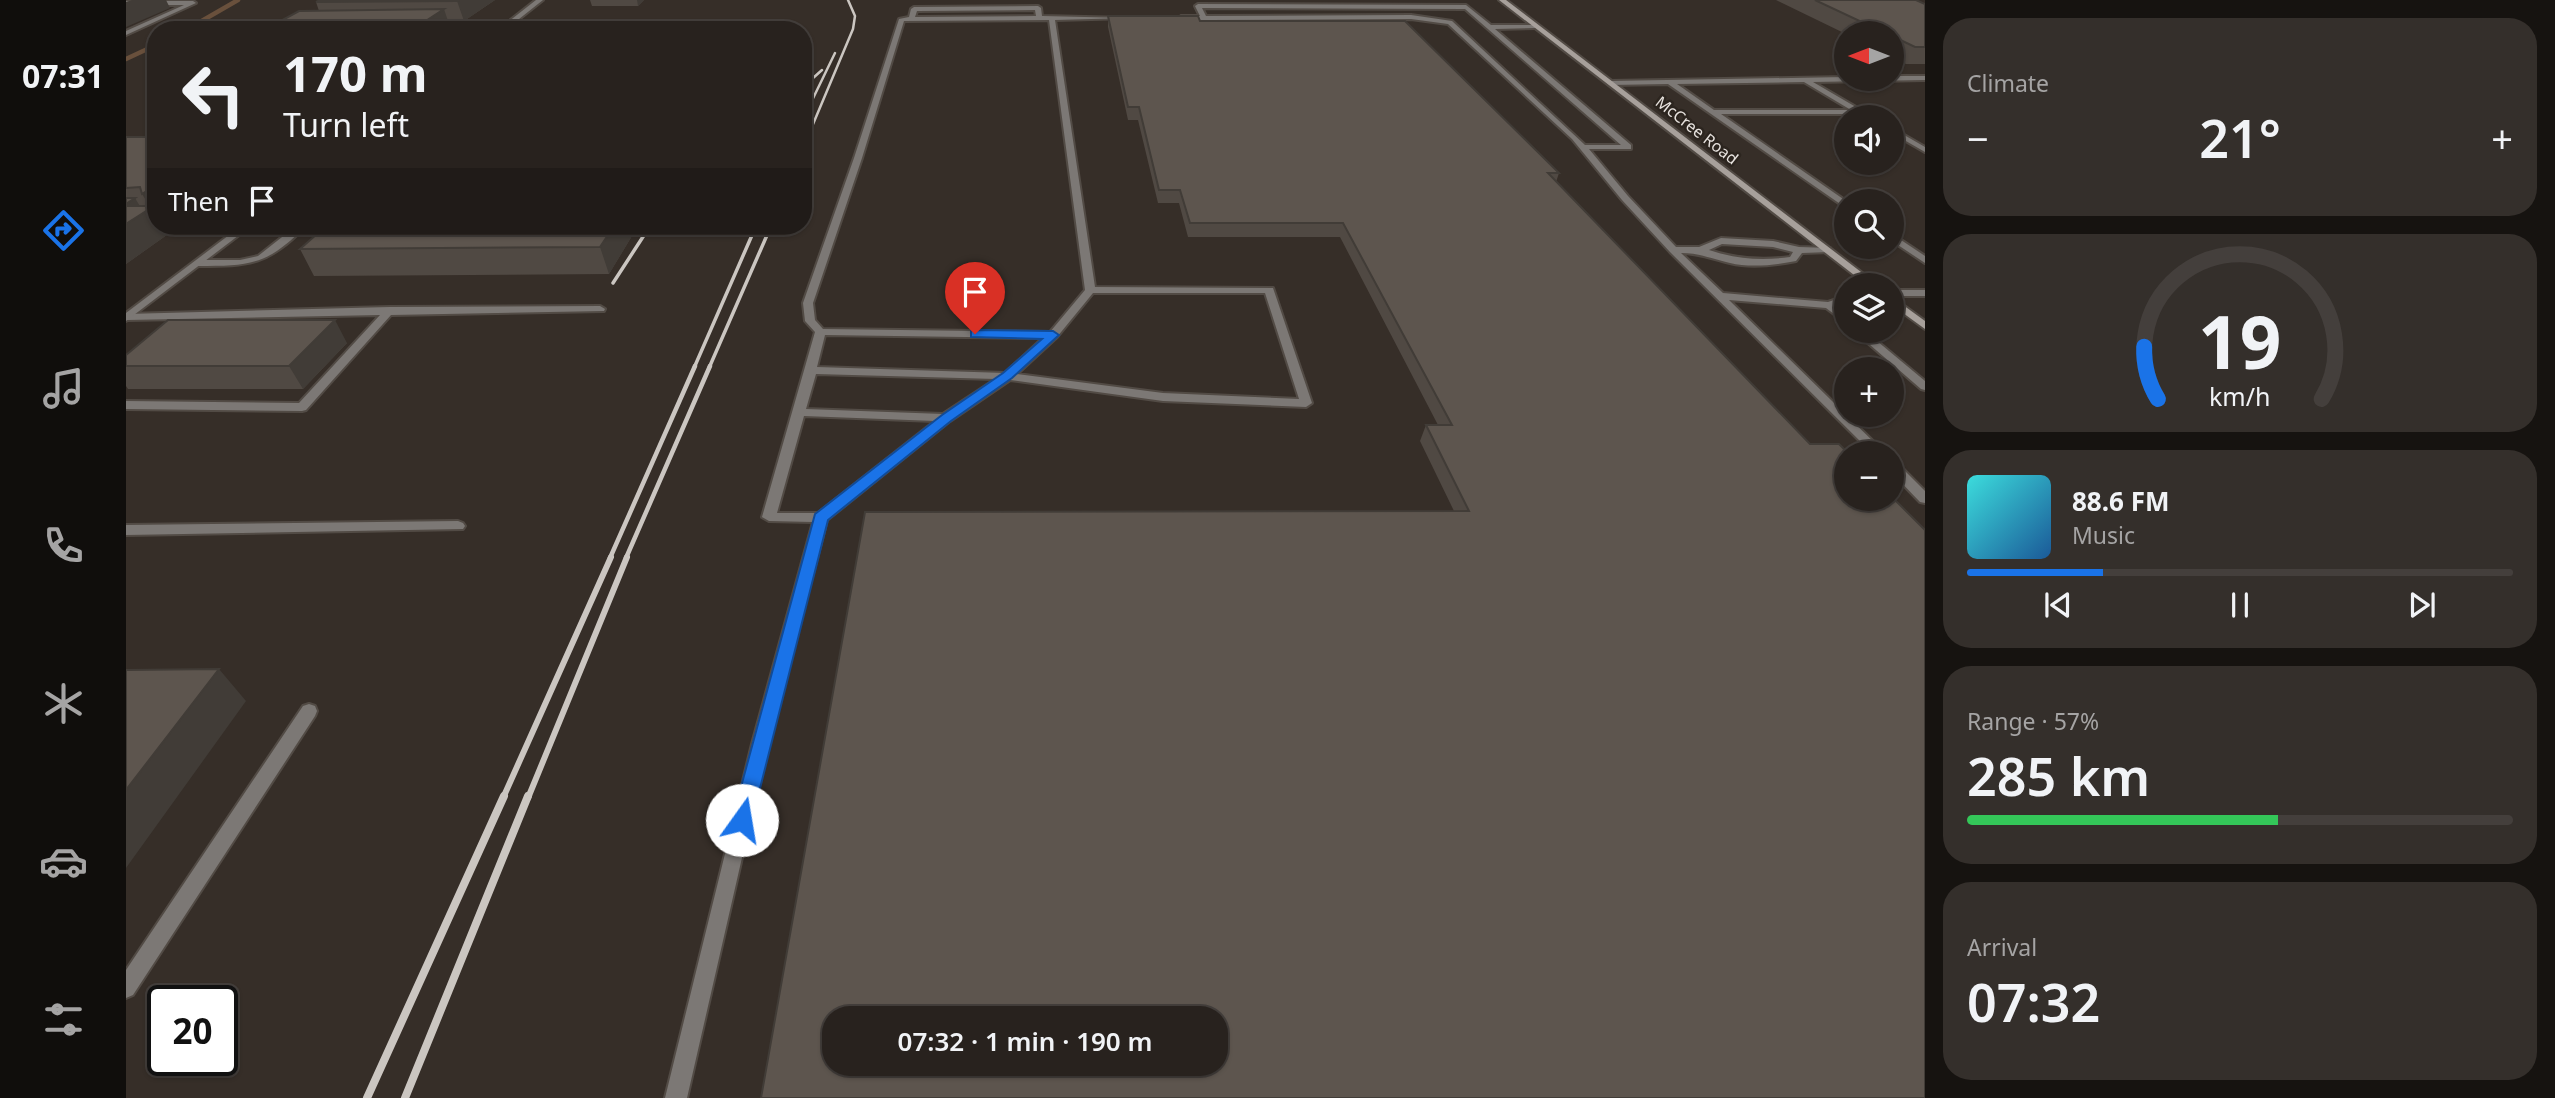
<!DOCTYPE html>
<meta charset="utf-8">
<style>
:root{--surface:#28221e;--page:#342f2b;--text:#f1f3f6;--muted:#a5a4a4;--line:#443f3c;--accent:#1a73e8}
body{margin:0;font-family:"Noto Sans",sans-serif;background:var(--page);color:var(--text);height:100vh;display:flex;flex-direction:column;font-size:26px;white-space:nowrap}
*{box-sizing:border-box;margin:0}
p{font-size:23px;color:var(--muted)}
.icon{flex:none;width:38px;height:38px;fill:none;stroke:currentColor;stroke-width:2;stroke-linecap:round;stroke-linejoin:round}
.map{position:relative;flex:1;overflow:hidden}
.side{display:flex;flex-direction:column;gap:18px;padding:18px;background:#161310;width:630px}
.side>*{flex:none}
.top-card{position:absolute;left:21px;top:21px;width:665px;height:214px;border-radius:28px;box-shadow:0 2px 5px #0004,0 0 0 2px var(--line);background:#28221e;color:var(--text);overflow:hidden}
.needle{width:46px;rotate:270deg}
.buttons{position:absolute;left:1708px;top:21px;display:grid;gap:14px}
.buttons a{display:grid;place-items:center;width:70px;height:70px;border-radius:50%;background:var(--surface);box-shadow:0 2px 5px #0004,0 0 0 2px var(--line);font-size:35px}
.speed{position:absolute;left:21px;top:985px;display:flex;gap:14px;font-size:35px;font-weight:700;text-align:center}
.speed>*{display:grid;place-content:center;width:91px;height:91px;border-radius:50%;background:var(--surface);box-shadow:0 2px 5px #0004,0 0 0 2px var(--line);line-height:1}
.speed .limit{border:4px solid #111;border-radius:10px;background:#fff;color:#111}
.pin{position:absolute;display:grid;place-items:center;width:60px;height:60px;color:#fff;margin:-72px -30px;border-radius:50% 50% 50% 0;rotate:-45deg;box-shadow:0 0 7px #0007}
.pin .icon{rotate:45deg}
.me{position:absolute;width:77px;margin:-38px;rotate:13deg;stroke-linejoin:round;filter:drop-shadow(0 0 5px #0008)}
.turn{display:flex;align-items:center;gap:24px;height:147px;padding:0 21px;font-size:32px}
.turn .icon{width:91px;height:91px;stroke-width:2.5}
.turn b{display:block;font-size:49px;line-height:60px}
.then{display:flex;align-items:center;height:66px;padding:0 21px;background:#0003;gap:14px;font-size:26px}
.big{font-size:52px;font-weight:600;line-height:1.1}
.side .card{flex:1;display:flex;flex-direction:column;justify-content:center;gap:10px;min-width:0;padding:0 24px;border-radius:28px;background:var(--page)}
.side .dial{align-items:center;gap:0}
.dial svg{height:182px;overflow:visible;fill:none;stroke:var(--line);stroke-width:7;stroke-linecap:round;text-anchor:middle}
.dial text{fill:var(--text);stroke:none}
.song{display:flex;align-items:center;gap:21px}
.cover{width:84px;height:84px;border-radius:10px;background:linear-gradient(135deg,hsl(180 70% 55%),hsl(210 70% 35%))}
.played{height:7px;border-radius:4px;background:linear-gradient(90deg,var(--accent) 25%,var(--line) 25%)}
.keys{display:flex;justify-content:space-around;direction:ltr}
.heat{display:flex;justify-content:space-between;align-items:center;font-size:38px;direction:ltr}
.charge{height:10px;border-radius:5px;background:linear-gradient(90deg,#34c759 57%,var(--line) 0)}
.trip{position:absolute;left:696px;top:1006px;width:406px;height:70px;border-radius:28px;background:var(--surface);box-shadow:0 2px 5px #0004,0 0 0 2px var(--line);font-weight:600;line-height:70px;text-align:center}
main{display:flex;flex:1;min-height:0}
.dock{display:flex;flex-direction:column;width:126px;justify-content:space-around;align-items:center;background:#100e0c;color:var(--muted)}
.dock .icon{width:49px;height:49px}
.dock .active{color:var(--accent)}
.dock b{font-size:32px;color:var(--text)}
.map>svg:first-child{display:block}
</style>
<main>
<nav class="dock">
<b>07:31</b>
<svg class="icon active" aria-label="directions" viewBox="0 0 24 24"><path d="M12 3l9 9-9 9-9-9zM9 14v-3h6M13 9l2 2-2 2"/></svg>
<svg class="icon" aria-label="music" viewBox="0 0 24 24"><path d="M9 18V5l10-2v13"/><circle cx="6" cy="18" r="3"/><circle cx="16" cy="16" r="3"/></svg>
<svg class="icon" aria-label="phone" viewBox="0 0 24 24"><path d="M5 4h4l2 5-3 2q2 4 5 5l2-3 5 2v4C11 20 4 13 5 4z"/></svg>
<svg class="icon" aria-label="climate" viewBox="0 0 24 24"><path d="M12 3v18M4 7l16 10M4 17L20 7"/></svg>
<svg class="icon" aria-label="car" viewBox="0 0 24 24"><path d="M5 17H2v-5l4-1 3-4h7l3 4 3 1v5h-3M9 17h6M6 11h13"/><circle cx="7" cy="17" r="2"/><circle cx="17" cy="17" r="2"/></svg>
<svg class="icon" aria-label="filters" viewBox="0 0 24 24"><path d="M4 7h16M4 17h16"/><circle cx="9" cy="7" r="2"/><circle cx="15" cy="17" r="2"/></svg>
</nav>
<div class="map">
<svg width="1799" height="1098" viewBox="0 0 1799 1098">
<rect width="100%" height="100%" fill="#362e28"/>
<g fill="none" stroke-linecap="round" stroke-linejoin="round">
<path stroke="#69503c" stroke-width="4.5" d="M60 30 112 0
M0 59 30 45"/>
<g stroke="#524b45" stroke-width="4">
<path id="service" d="M0 1H67L70 3 0 35V31L58 5H0Z
M1072 4 1340 5 1365 25H1412L1410 28 1369 29 1505 145V149H1463L1502 196 1550 247H1573L1595 238 1647 241 1673 247 1704 248V252L1676 253 1670 261C1650 265 1624 268 1604 263 1586 259 1574 253 1555 253L1597 293 1702 302 1720 296V302L1710 306 1720 315V323L1700 308 1603 300 1759 453H1746L1544 252 1496 200 1446 139 1322 24 1285 19 1082 20 1084 24 1081 26 1076 20 1053 19 1055 16H1074L1069 6ZM1076 8 1339 9 1495 145H1459L1326 21 1285 15 1080 16ZM1596 244 1647 247 1667 252 1664 257C1635 261 1610 259 1583 250Z
M912 6 915 8 916 16 1002 18 929 20 969 287 1147 288 1186 403 1180 407 1037 401 884 380 824 421 701 520 642 744 561 1098H539L626 744 687 522 643 521 636 517 689 332 679 321 677 303 728 158 773 19 783 17 785 9 788 7ZM909 10 910 16 789 17 791 11ZM923 20 959 290 924 332 697 329 689 320 687 303 736 158 778 21ZM967 293H1139L1173 399 1037 393 891 374 931 337ZM699 335 917 338 879 373 691 367ZM690 374 870 379 817 414 680 409ZM678 416 809 421 692 513H651Z
M305 23 384 22 387 24 303 26Z
M1766 76H1799V80L1687 82 1747 117H1738L1733 114H1595L1720 201V208L1542 84 1484 85 1481 83 1484 81 1720 77 1766 79ZM1678 82 1725 110H1588L1551 84Z
M1766 128 1799 147V152L1766 133Z
M170 226H180C141 265 125 266 72 266L67 263 72 260H114L132 256Z
M1766 234 1799 256V263L1766 241Z
M1766 290H1799V296H1766Z
M474 306 479 309 478 311 265 315 180 410 176 411 0 409V401L173 403 254 315 1 320V314L264 307Z
M1728 331H1739L1799 381V390L1795 389Z
M1766 462 1771 463 1799 491V503L1794 502 1766 473Z
M332 521 337 523 339 526 337 529 0 535V525Z
M183 704 189 706 191 711 189 716 7 995 0 998V970L177 706Z"/>
</g>
<g stroke="#524b45" stroke-width="4">
<path id="minor" d="M410 0H417L379 30H372Z
M115 226H125L0 321V313Z"/>
</g>
<g stroke="#524b45" stroke-width="4">
<path id="secondary" d="M1373 0H1380L1752 285H1741Z
M1766 297 1799 321V329L1766 305Z"/>
</g>
<use href="#service" fill="#7c7875" fill-rule="evenodd"/>
<use href="#minor" fill="#7c7875" fill-rule="evenodd"/>
<use href="#secondary" fill="#a7a09b" fill-rule="evenodd"/>
<path stroke="#cbc6c1" stroke-width="2.5" d="M677 87 696 70
M677 119 709 53
M677 148 727 29 729 16 722 0"/>
<path stroke="#cbc6c1" stroke-width="3.5" d="M487 283 524 226
M568 368 630 226
M583 368 645 226"/>
<path stroke="#cbc6c1" stroke-width="4.5" d="M484 558 569 366
M500 558 584 366"/>
<path stroke="#cbc6c1" stroke-width="6" d="M377 798 485 557
M402 798 501 557"/>
<path stroke="#cbc6c1" stroke-width="8" d="M241 1098 378 796
M279 1098 402 796"/>
</g>
<path fill="#504943" d="M369 0 338 21H322L325 30H138L193 11 190 2Z
M464 0H518L512 6H466Z
M1650 0H1790L1799 4V64H1780L1766 57V33H1720V34Z
M982 16 1074 21 1433 173 1430 182 1720 499 1328 511 1294 441 1300 425H1312L1214 237H1062L1053 203H1032L1012 120H1002L982 27Z
M0 137H25L30 226 45 232 0 264Z
M192 226H512L483 274 188 276 174 249 194 231Z
M221 343 177 389H2L0 386V355Z"/>
<path fill="#413c37" d="M6 0H40L44 8 0 27V2Z
M333 0H369L338 21 331 1Z
M511 0H518L512 6Z
M318 9 325 30H286Z
M30 185V226H41L45 232 0 264V204L9 198 18 213 25 208 16 194Z
M488 226H512L483 274 474 247Z
M209 320 221 343 177 389 163 366Z
M93 669 120 701 0 868V790Z"/>
<path fill="#5d554e" stroke="#413c37" stroke-width="2" fill-rule="evenodd" d="M194 0H333L331 1 190 2Z
M1689 0H1790L1799 4V47H1789L1766 36V33H1759Z
M318 9 286 30H301H138L173 11Z
M982 16H1072L1074 21H1279L1433 173H1422L1684 444H1713L1722 453H1720V499H1766V497L1799 530V1098H635L739 512 1343 511 1300 425H1326L1217 223H1064L1054 190H1033L1013 107H1002ZM709 1018H1090V1064H709Z
M30 134V185L16 194 14 187 0 188V137H25Z
M0 198H9L0 204Z
M0 206H28L0 224Z
M200 226H488L474 247 174 249Z
M42 320H209L163 366H0V355Z
M93 669 0 790V670Z"/>
<path fill="#1a73e8" stroke="#114b97" stroke-width="2" d="M849 330 927 331 933 335 886 378 825 421 702 520 626 820 623 826 616 829 609 826 606 820 689 514 816 415 877 373 916 339 845 337V331Z"/>
<g text-anchor="middle" dominant-baseline="central" stroke-width="5" stroke-linejoin="round" paint-order="stroke">
<g font-size="16" fill="#e8e3df" stroke="#2c251f">
<text transform="translate(1571 130) rotate(38)">McCree Road</text>
</g>
</g>
</svg>
<div class="buttons">
<a><svg class="needle" viewBox="-14 -14 28 28"><path d="M0-13l5 13h-10z" fill="#e53935"/><path d="M0 13l5-13h-10z" fill="#a5a4a4"/></svg></a>
<a><svg class="icon" aria-label="sound" viewBox="0 0 24 24"><path d="M4 9h4l5-4v14l-5-4H4zM17 9q2 3 0 6"/></svg></a>
<a><svg class="icon" aria-label="search" viewBox="0 0 24 24"><circle cx="10" cy="10" r="6"/><path d="M15 15l6 6"/></svg></a>
<a><svg class="icon" aria-label="layers" viewBox="0 0 24 24"><path d="M12 4l9 5-9 5-9-5zM3 14l9 5 9-5"/></svg></a>
<a>+</a>
<a>−</a>
</div>
<div class="speed"><div class="limit">20</div></div>
<div class="pin" style="left:849px;top:334px;background:#d93025"><svg class="icon" aria-label="arrive" viewBox="0 0 24 24"><path d="M6 21V4h12l-3 4 3 4H6"/></svg></div>
<svg class="me" style="left:616px;top:820px" viewBox="-20 -20 40 40"><circle r="19" fill="#fff"/><path d="M0-13L10 11 0 6-10 11z" fill="#1a73e8"/></svg>
<div class="trip">07:32 · 1 min · 190 m</div>
<div class="top-card">
<div class="turn"><svg class="icon" aria-label="left" viewBox="0 0 24 24"><path d="M17 20v-9H6M10 6l-5 5 5 5"/></svg><div><b>170 m</b>Turn left</div></div>
<div class="then">Then<svg class="icon" aria-label="arrive" viewBox="0 0 24 24"><path d="M6 21V4h12l-3 4 3 4H6"/></svg></div>
</div>
</div>
<section class="side">
<div class="card"><p>Climate</p>
<div class="heat"><a>−</a><b class="big">21°</b><a>+</a></div>
</div>
<div class="card dial"><svg viewBox="0 0 100 80">
<path d="M14 69A42 42 0 1 1 86 69"/>
<path d="M14 69A42 42 0 0 1 8 46" stroke="#1a73e8"/>
<text x="50" y="56" font-size="32" font-weight="700">19</text>
<text x="50" y="72" font-size="11">km/h</text>
</svg></div>
<div class="card">
<div class="song"><i class="cover"></i><div><b>88.6 FM</b><p>Music</p></div></div>
<div class="played"></div>
<div class="keys"><svg class="icon" aria-label="previous" viewBox="0 0 24 24"><path d="M18 5L8 12l10 7zM5 5v14"/></svg><svg class="icon" aria-label="pause" viewBox="0 0 24 24"><path d="M8 5v14M16 5v14"/></svg><svg class="icon" aria-label="next" viewBox="0 0 24 24"><path d="M6 5l10 7-10 7zM19 5v14"/></svg></div>
</div>
<div class="card"><p>Range · 57%</p><b class="big">285 km</b><div class="charge"></div></div>
<div class="card"><p>Arrival</p><b class="big">07:32</b></div>
</section>
</main>
